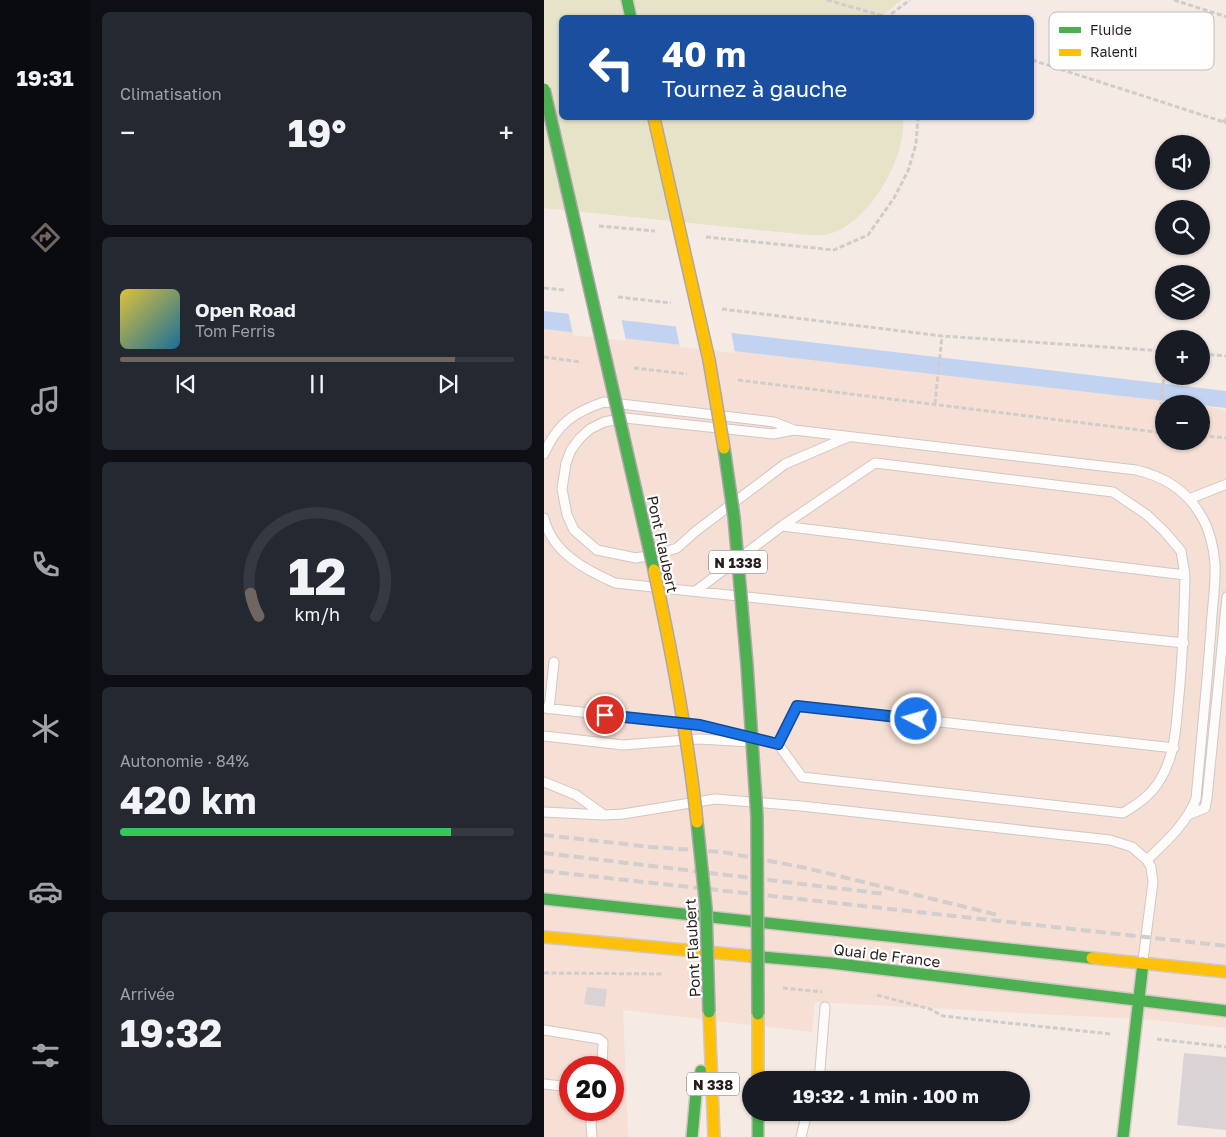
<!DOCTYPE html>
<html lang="fr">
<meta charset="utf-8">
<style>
:root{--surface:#171b24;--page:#242831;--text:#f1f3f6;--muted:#9ea1a6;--line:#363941;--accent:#6f6561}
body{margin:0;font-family:"Golos Text",sans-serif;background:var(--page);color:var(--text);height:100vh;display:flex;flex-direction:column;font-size:19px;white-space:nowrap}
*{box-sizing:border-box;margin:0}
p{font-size:16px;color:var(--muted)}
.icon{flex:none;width:28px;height:28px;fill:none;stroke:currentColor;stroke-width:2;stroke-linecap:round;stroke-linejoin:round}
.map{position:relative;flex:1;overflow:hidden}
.panel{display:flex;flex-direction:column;gap:12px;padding:12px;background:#0d0f14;width:454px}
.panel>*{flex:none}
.hud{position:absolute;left:15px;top:15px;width:475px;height:105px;border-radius:8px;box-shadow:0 1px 4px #0004;background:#1a4fa0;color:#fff;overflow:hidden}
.tools{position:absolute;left:611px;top:135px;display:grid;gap:10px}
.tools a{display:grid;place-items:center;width:55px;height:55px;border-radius:50%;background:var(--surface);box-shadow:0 1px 4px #0004;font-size:25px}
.speed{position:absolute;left:15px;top:1056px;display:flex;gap:10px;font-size:25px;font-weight:700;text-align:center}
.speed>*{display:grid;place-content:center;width:65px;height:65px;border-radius:50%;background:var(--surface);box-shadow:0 1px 4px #0004;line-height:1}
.speed .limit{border:8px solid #d22;background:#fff;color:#111}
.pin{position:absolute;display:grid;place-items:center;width:42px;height:42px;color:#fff;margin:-21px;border:2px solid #fff;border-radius:50%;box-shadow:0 1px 5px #0007}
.me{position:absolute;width:55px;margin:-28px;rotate:276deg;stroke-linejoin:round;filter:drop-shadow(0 0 4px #0008)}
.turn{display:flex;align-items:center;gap:18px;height:105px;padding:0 20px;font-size:22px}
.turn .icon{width:65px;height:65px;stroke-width:2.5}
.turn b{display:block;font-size:35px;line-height:42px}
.big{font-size:38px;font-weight:700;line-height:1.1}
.panel .widget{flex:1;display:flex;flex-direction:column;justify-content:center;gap:8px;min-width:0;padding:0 18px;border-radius:8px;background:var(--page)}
.panel .dial{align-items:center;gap:0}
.dial svg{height:130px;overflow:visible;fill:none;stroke:var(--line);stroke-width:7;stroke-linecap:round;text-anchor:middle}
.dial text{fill:var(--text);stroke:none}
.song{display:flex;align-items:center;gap:15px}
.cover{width:60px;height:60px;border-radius:8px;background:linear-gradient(135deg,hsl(50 70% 55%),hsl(200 70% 35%))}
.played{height:5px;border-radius:2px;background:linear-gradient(90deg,var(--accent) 85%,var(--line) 85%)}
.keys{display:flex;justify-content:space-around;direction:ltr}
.heat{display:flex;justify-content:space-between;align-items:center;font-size:28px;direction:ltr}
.charge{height:8px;border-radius:4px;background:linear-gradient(90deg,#34c759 84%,var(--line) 0)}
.trip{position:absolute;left:198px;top:1071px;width:288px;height:50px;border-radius:25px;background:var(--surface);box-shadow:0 1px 4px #0004;font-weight:700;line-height:50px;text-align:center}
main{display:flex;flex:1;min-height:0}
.tab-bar{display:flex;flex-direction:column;width:90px;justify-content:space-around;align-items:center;background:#090b0e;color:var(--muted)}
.tab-bar .icon{width:35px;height:35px}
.tab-bar .current{color:var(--accent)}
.tab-bar b{font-size:22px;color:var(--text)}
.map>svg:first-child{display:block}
</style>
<main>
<nav class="tab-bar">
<b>19:31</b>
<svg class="icon current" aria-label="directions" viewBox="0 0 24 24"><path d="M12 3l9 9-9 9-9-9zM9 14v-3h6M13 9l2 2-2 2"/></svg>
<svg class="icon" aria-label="music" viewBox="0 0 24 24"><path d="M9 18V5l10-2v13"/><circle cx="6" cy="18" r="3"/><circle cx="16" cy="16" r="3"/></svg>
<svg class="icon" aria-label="phone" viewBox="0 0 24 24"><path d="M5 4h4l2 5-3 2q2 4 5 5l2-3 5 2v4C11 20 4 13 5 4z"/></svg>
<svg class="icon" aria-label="climate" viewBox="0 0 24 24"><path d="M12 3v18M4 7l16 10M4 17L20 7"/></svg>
<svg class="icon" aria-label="car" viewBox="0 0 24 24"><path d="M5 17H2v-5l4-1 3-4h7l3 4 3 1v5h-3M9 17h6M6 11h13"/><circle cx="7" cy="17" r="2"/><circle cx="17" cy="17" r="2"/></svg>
<svg class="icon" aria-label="filters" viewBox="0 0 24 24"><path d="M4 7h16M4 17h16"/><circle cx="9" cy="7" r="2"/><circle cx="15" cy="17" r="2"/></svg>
</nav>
<section class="panel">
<div class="widget"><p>Climatisation</p>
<div class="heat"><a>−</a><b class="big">19°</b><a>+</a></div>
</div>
<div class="widget">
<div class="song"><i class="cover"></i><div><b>Open Road</b><p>Tom Ferris</p></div></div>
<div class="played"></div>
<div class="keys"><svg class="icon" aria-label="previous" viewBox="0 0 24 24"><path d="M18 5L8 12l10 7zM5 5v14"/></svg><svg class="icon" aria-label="pause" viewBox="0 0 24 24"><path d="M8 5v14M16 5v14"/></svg><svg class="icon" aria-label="next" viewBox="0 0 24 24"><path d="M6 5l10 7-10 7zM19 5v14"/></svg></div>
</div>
<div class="widget dial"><svg viewBox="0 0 100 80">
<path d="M14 69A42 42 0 1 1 86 69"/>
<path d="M14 69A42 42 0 0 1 9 55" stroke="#6f6561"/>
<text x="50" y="56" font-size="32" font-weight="700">12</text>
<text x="50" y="72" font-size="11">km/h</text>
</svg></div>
<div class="widget"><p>Autonomie · 84%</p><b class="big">420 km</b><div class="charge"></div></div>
<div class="widget"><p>Arrivée</p><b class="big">19:32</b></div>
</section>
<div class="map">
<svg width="683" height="1137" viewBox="0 0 683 1137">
<rect width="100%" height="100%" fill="#f6eae4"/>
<path fill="#f6dfd5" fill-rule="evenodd" d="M0 329 651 404H620V441H658V405L682 411V1028L610 1020 271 1002 268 1032 79 1010 84 1137H0ZM26 1068H69V1110H26Z"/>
<path fill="#e6e3c8" d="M0 0H358L337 17 18 18V118H359C362 158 327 220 288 233 281 236 272 235 265 235L0 208Z"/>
<path fill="#c2d3f1" d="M0 311 682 391V408L0 329Z"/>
<path fill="#f6eae4" d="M24 311 77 317 82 341 29 335Z
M131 323 187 330 191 353 136 347Z"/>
<path fill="#dad3d5" d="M43 987 63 989 61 1007 40 1004Z
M640 1053 683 1057V1130L633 1125Z"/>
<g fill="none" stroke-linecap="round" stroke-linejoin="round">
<g stroke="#d1c7c3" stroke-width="11">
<path id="lane" d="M250 430 229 434 81 418 60 422 46 429 36 438 27 450 22 463 18 489 23 515 30 530 53 550 92 558 114 554 133 548 152 531 241 464 304 437
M0 454C13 424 30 412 60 402L230 422 250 430 592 470C618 476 642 490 656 514 665 527 670 548 671 564 672 585 668 608 667 629 663 685 657 742 652 799 642 824 622 842 603 860L607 867 609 882 599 960
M645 499 683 484
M0 518C8 553 42 570 71 583L640 643
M238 526 331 463 569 492 603 515 621 532 637 551 641 575
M0 708 156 725 234 744 258 777 579 813C594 804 607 795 616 780 632 754 632 724 635 695 639 655 640 615 641 575L238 526 153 590
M5 709 10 662
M0 736 79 745 155 739 206 742
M234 744 253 706 630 748
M0 782 32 795 60 815
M0 812 60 815 79 814 171 799 257 806 566 840 588 847 603 860
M644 815 661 808 663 798 683 597
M0 1030 55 1039 59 1042 58 1068
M273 1080 276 1070 281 1007
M0 1084 26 1087
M48 1137 47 1123 50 1110
M257 1137 263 1112"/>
</g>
<g stroke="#d1c7c3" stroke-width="14">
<path id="fast" d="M83 0 87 18
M0 899 548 958
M206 956 287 963 683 1011
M214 1112V1137
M148 1137 152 1093 157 1071
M579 1137 599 963"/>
</g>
<g stroke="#d1c7c3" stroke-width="14">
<path id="slow" d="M0 937 206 956
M548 958 683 972
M165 1012 170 1137
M214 1014V1080"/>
</g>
<path stroke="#d0ccca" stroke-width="3" stroke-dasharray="5 2.5" stroke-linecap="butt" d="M283 0 343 17 366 0
M630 0 683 17
M488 60 683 123
M679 122 683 118
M55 226 111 231
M162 237 290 250 324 235 350 198 364 171 372 144 374 118
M0 288 20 290
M74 297 127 303
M178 309 398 336 620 351
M658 354 683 356
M0 357 37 362
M90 368 143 374
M194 380 620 433
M391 404 398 336
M620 414 617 403 620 376
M658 436 683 438
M0 973 119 974
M239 988 278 992
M333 995 386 1009 399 1016 567 1034
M613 1039 683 1047"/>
<use href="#lane" stroke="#fefcfb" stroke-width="9"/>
<use href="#fast" stroke="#4caf50" stroke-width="11"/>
<use href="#slow" stroke="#ffc107" stroke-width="11"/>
<path stroke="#d1cecd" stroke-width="4" stroke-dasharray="10 5" stroke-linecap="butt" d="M0 835 107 847 179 852 262 868 454 915
M0 853 341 894
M0 871 683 946"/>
<g stroke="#afa6ab" stroke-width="14" stroke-linecap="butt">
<path id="fast-bridge" d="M0 89 110 570
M180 448 190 517 203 665 213 817 214 1014
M153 822 162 908 165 1012"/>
</g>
<g stroke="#afa6ab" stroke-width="14" stroke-linecap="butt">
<path id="slow-bridge" d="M110 118 165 360 180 448
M110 570C128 653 144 736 153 822"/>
</g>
<use href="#fast-bridge" stroke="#4caf50" stroke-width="11"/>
<use href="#slow-bridge" stroke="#ffc107" stroke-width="11"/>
</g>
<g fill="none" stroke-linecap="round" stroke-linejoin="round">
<g stroke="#114b97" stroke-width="12">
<path id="route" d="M61 715 156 725 234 744 253 706 372 719"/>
</g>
<use href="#route" stroke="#1a73e8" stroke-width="9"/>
</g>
<g text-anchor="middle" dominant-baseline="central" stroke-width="4.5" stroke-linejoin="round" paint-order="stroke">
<g fill="#fff" stroke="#68625f" stroke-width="1">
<rect x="165" y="550.5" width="58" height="23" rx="4"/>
<rect x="143" y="1072.5" width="52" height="23" rx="4"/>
</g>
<g font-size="14" font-weight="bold" fill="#271e1b">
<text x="194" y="562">N 1338</text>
<text x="169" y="1084">N 338</text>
</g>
<g font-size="15" fill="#271e1b" stroke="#fff">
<text transform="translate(119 544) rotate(78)">Pont Flaubert</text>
<text transform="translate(148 948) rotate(-93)">Pont Flaubert</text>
<text transform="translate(343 955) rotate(7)">Quai de France</text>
</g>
</g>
<rect x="505" y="12" width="165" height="58" rx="8" fill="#fff" stroke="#bebcbb" stroke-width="1"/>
<rect x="515" y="27" width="22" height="6" fill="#4caf50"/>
<rect x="515" y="49" width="22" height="7" fill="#ffc107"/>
<g font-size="14" fill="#271e1b">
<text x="546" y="35">Fluide</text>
<text x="546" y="57">Ralenti</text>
</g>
</svg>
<div class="tools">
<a><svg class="icon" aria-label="sound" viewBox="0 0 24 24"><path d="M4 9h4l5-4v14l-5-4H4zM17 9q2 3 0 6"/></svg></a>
<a><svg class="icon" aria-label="search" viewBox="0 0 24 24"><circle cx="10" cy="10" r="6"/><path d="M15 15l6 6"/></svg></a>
<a><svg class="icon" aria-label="layers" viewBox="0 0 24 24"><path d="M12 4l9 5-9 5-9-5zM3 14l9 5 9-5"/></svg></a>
<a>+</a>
<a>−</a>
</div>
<div class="speed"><div class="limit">20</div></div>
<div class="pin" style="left:61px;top:715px;background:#d93025"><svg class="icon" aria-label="arrive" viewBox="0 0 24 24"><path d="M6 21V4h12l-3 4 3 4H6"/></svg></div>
<svg class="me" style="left:372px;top:719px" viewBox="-20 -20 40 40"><circle r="17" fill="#1a73e8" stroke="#fff" stroke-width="3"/><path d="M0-11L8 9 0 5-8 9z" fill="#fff"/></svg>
<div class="trip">19:32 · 1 min · 100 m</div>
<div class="hud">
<div class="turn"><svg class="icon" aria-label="left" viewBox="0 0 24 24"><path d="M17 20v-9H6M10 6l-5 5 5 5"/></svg><div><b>40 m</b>Tournez à gauche</div></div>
</div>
</div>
</main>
